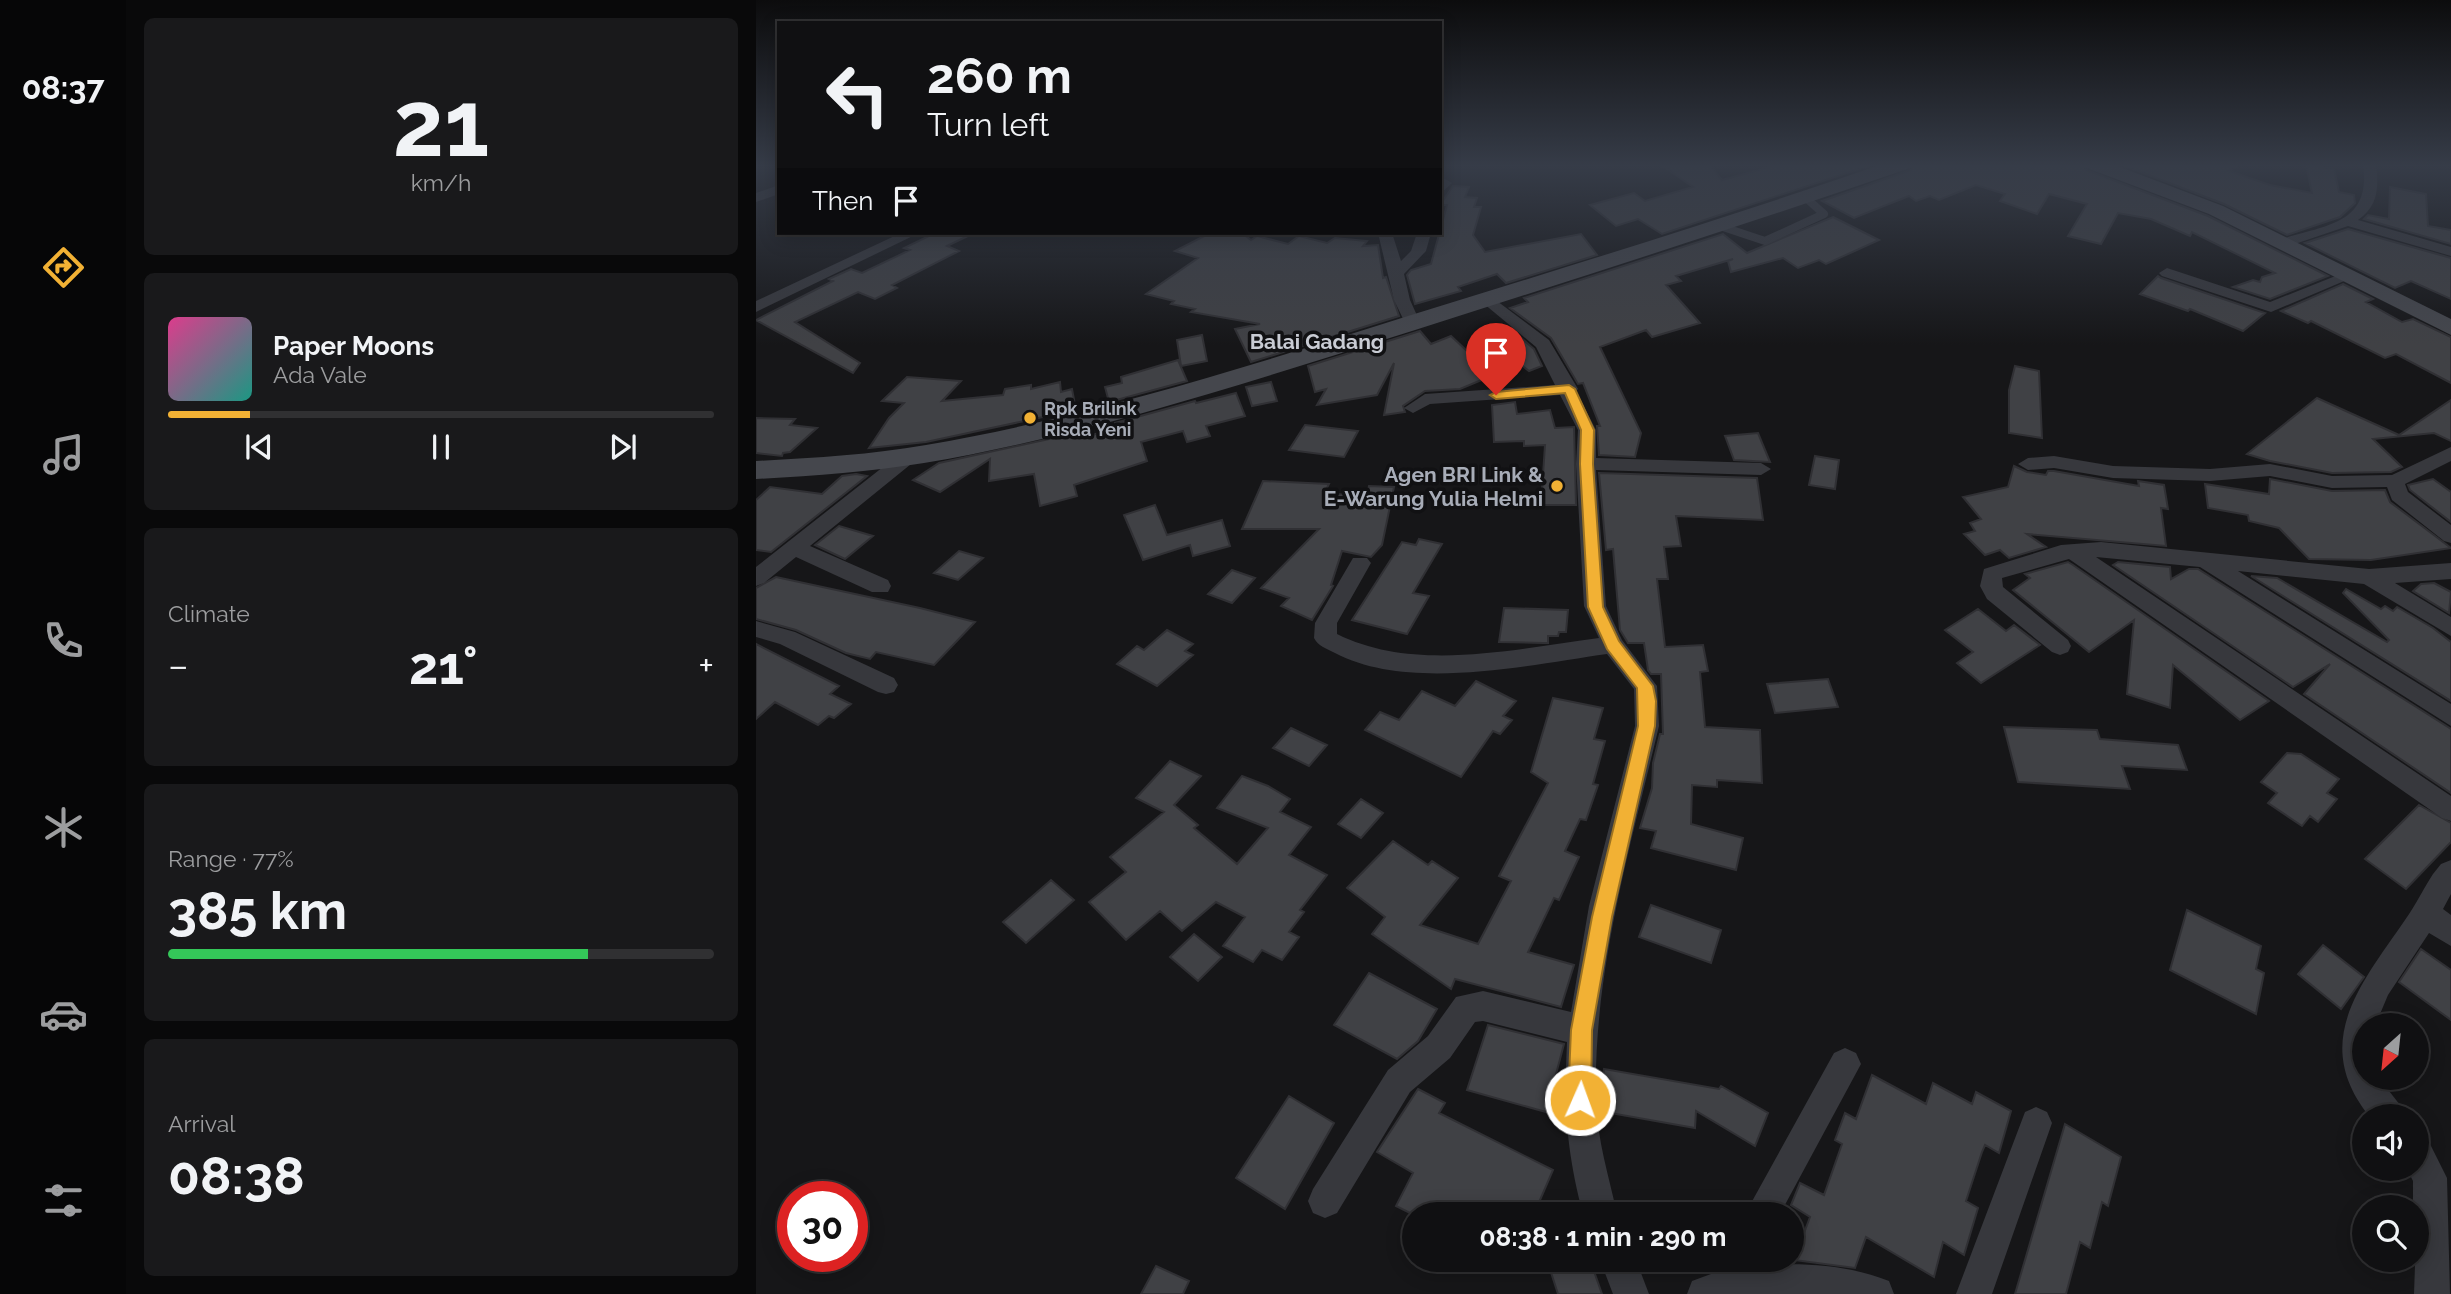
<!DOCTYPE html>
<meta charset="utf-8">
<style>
:root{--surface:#101012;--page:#19191b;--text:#f1f3f6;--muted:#9c9d9f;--line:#303032;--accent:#f2b134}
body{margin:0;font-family:Raleway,sans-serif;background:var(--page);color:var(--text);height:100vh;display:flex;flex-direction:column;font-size:26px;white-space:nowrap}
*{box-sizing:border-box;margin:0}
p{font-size:23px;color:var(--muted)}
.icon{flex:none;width:38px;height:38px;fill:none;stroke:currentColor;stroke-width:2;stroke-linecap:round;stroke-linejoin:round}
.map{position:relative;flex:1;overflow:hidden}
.sheet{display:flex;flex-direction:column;gap:18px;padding:18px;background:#09090a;width:630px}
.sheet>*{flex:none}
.guide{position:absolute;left:21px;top:21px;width:665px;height:214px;border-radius:0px;box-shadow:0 4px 18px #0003,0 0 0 2px var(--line);background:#101012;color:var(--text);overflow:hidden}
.needle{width:46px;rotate:207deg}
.controls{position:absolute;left:1596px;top:1013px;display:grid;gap:14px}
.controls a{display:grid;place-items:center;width:77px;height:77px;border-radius:50%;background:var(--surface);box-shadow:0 4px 18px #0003,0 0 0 2px var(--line);font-size:35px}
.speed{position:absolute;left:21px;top:1181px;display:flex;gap:14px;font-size:35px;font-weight:700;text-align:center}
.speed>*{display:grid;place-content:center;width:91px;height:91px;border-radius:50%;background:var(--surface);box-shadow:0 4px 18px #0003,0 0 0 2px var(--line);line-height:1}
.speed .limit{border:10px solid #d22;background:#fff;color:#111}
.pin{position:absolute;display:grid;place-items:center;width:60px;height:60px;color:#fff;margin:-72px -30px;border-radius:50% 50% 50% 0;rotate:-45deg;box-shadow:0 0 7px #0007}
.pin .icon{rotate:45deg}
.me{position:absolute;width:77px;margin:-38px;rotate:2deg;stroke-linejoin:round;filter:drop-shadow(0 0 5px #0008)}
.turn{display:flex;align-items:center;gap:24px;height:147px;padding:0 35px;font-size:32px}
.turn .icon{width:91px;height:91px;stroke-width:2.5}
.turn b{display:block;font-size:49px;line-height:60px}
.then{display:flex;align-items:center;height:66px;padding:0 35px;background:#0003;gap:14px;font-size:26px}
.big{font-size:52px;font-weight:700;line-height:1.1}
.sheet .card{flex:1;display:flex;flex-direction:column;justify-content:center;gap:10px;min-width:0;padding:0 24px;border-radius:10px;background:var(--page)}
.sheet .dial{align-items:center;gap:0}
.dial b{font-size:91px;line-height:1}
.song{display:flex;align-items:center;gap:21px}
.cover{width:84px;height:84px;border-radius:10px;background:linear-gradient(135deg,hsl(330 70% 55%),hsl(170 70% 35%))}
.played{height:7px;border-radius:4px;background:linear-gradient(90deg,var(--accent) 15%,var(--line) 15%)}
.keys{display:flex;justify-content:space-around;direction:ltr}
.heat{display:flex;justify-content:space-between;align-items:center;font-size:38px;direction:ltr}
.charge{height:10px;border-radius:5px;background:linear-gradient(90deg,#34c759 77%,var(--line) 0)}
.trip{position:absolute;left:646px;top:1202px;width:402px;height:70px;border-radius:35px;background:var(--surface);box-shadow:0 4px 18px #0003,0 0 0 2px var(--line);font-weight:700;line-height:70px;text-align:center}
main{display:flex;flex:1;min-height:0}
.dock{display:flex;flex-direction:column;width:126px;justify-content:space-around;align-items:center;background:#060607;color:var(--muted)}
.dock .icon{width:49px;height:49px}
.dock .current{color:var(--accent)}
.dock b{font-size:32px;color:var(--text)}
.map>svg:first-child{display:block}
</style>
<main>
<nav class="dock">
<b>08:37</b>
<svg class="icon current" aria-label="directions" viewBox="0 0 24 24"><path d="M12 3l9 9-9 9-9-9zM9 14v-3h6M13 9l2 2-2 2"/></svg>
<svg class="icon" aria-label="music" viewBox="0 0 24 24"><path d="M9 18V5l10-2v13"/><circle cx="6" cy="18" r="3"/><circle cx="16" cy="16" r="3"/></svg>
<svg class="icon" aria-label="phone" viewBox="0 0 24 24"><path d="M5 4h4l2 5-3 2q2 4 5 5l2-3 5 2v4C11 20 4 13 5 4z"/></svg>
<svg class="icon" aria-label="climate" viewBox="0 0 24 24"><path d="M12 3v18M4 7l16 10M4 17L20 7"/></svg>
<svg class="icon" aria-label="car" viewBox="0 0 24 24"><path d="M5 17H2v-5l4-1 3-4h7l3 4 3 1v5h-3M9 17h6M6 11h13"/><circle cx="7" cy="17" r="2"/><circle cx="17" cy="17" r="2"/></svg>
<svg class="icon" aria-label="filters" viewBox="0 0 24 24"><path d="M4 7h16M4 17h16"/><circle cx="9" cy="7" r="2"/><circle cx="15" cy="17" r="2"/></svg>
</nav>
<section class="sheet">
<div class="card dial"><b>21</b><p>km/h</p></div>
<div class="card">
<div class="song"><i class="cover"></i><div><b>Paper Moons</b><p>Ada Vale</p></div></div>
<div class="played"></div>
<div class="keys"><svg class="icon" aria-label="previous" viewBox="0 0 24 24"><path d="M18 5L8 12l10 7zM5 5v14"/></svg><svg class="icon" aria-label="pause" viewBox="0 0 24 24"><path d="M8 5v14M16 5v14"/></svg><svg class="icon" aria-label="next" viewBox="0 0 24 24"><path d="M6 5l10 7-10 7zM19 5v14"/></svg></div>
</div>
<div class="card"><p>Climate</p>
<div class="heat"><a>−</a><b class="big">21°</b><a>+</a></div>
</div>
<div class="card"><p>Range · 77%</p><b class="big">385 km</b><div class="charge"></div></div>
<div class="card"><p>Arrival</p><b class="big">08:38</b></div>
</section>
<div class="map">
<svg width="1695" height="1294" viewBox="0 0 1695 1294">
<rect width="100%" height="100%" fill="#161618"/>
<path fill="#404145" stroke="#303034" stroke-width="2" d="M904 164H953L966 180 1025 164H1118L906 234 882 219 860 226 834 205 878 193 889 201 937 187Z
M1158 164H1327L1330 170 1452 216 1572 276 1514 299 1477 287 1497 280 1504 282 1506 277 1519 273 1436 232 1434 236 1395 219 1362 213 1345 244 1312 236 1331 204 1293 194 1281 214 1244 201 1249 194 1220 185 1183 200 1174 196 1160 201 1153 196 1098 218 1066 201 1155 170Z
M1364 164H1485L1473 171 1514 185 1556 193 1550 165 1578 169 1583 192 1598 195 1599 203 1584 217 1531 235 1468 204Z
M697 186 713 187 709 197 721 198 718 207H725L717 235 729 252 825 234 841 255 750 283 741 274 702 287 705 291 659 304 651 275 655 270 675 264 691 205H684Z
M1634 187 1670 194 1672 226 1695 230V244L1608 219 1612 215 1633 219Z
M1077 217 1123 240 1070 264 1063 260 1042 268 1027 258 975 272 972 261 977 259 920 276 925 281 910 285 944 323 896 337 890 330 844 347 885 433 879 457 843 455 841 426H844L827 383 822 384 795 338 754 308 772 302 768 298 967 234 991 253Z
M1592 229 1695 258V299L1655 281 1639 288 1549 243Z
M179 233H218L191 246 203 251 136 285 141 288 119 299 102 292 39 322 104 363 97 373 0 320 77 281 73 279 95 269 106 273 154 250 148 248Z
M454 233H486L495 240 501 236 532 244 543 236 571 243 579 238 611 241 607 246 622 245 627 278 630 277 643 316 495 362 479 329 504 324 435 312 439 309 415 304 418 301 390 294 442 258 419 251Z
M1402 276 1405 278 1509 313 1487 331 1434 309 1432 311 1384 294Z
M1587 284 1617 299 1610 302 1646 322 1657 319 1695 337V383L1640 354 1629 358 1555 321 1552 323 1525 311Z
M664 331 675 344 695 336 710 350 726 344 732 348 763 336 778 349 786 366 773 371 764 364 704 389 669 391 647 406 649 412 628 415 638 363 621 395 561 405 570 389 559 392 552 366Z
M446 335 451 361 425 366 421 340Z
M422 360 431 381 353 402 349 387 366 383 365 377Z
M1259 366 1283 371 1286 438 1253 433V390Z
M151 377 205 381 186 401 247 395 249 389 275 385V389L304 382 305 392 316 389 320 410 170 442 113 448 133 418 148 403 126 401Z
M515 382 521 401 496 406 490 387Z
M480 393 489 416 450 426 454 436 431 442 427 431 385 442 391 461 318 485 321 496 284 506 278 474 233 481 234 459 184 492 157 480 183 463 325 432 326 438 360 428 359 423 439 401 440 403Z
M1561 398 1643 435 1695 400V441L1678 433 1617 439 1646 467 1635 472 1576 473 1514 461 1491 454Z
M759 402 761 414 794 410 799 428 818 427 820 505H785L789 445 768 446V441L738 442 736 405Z
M0 418 39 419 34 425 61 428 34 452 27 453 26 456 0 453Z
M549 425 602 431 588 457 533 450Z
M1002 433 1014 462 978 460 969 436Z
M1059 456 1083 460 1079 489 1053 485Z
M1258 466 1271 472 1290 475 1292 471H1298L1383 486 1382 481 1408 485 1412 509 1405 508 1410 546 1271 534 1290 547 1253 558 1244 550 1229 555 1208 534 1219 531 1214 523 1225 519 1207 497 1252 487Z
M843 473 1001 478 1007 520 920 516 925 546 908 547 912 579H901L909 647 947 645 952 671 944 672 949 727 1004 730 1006 783 961 780V787L936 785 935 824 987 838 980 870 895 848 900 831 884 828 896 788 897 763 904 734H907L905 674H895L892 670 888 643H872L864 630 857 549 850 550Z
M100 474 111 476 15 552 0 550V500L14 487 66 494 86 476Z
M1514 479 1576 491 1629 490 1634 502 1695 548 1615 560 1553 559 1523 528 1493 521 1492 515 1452 508 1449 484 1513 494Z
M1677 479 1695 492V522L1654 490 1652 485Z
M507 481 573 484 568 494 611 495 613 486 638 487 626 545 615 557 586 551 575 585 577 586 556 620 525 606 533 598 505 588 563 529H486Z
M399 505 411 535 466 520 474 546 437 556 434 545 387 560 368 515Z
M83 526 117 536 89 559 59 545Z
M663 539 686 544 657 593 673 596 651 634 596 620 646 542 660 545Z
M203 551 227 558 202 580 178 573Z
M1312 562 1317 565 1513 701 1484 720 1417 665 1414 708 1371 694 1378 620 1333 652 1257 590 1274 578 1269 574Z
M1362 562 1414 567 1415 579 1433 569H1442L1695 729V793L1548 694 1574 664 1537 687 1357 565Z
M476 570 499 578 476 603 452 594Z
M1495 576 1521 578 1631 642 1633 640 1587 593 1590 589 1625 609 1629 606 1637 611 1641 607 1677 628 1695 642V701Z
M20 577 164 608 219 622 178 665 120 652 114 659 90 653 40 630 0 619V588Z
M1678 583 1695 592 1693 613 1657 591 1665 584Z
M748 608 812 610 810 632H803L802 636H792V643H787L743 642Z
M1222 609 1250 631 1258 625 1284 645 1225 683 1201 663 1217 652 1189 630Z
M411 630 437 644 429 651 437 655 401 686 361 664 381 646 388 650Z
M0 644 83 686 74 694 95 704 78 718 73 716 62 725 19 702 0 719Z
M1072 679 1082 707 1019 713 1011 684Z
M720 681 760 701 747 716 756 720 744 734 737 731 705 777 609 730 624 712 643 720 666 691 699 706Z
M797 698 847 708 838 739 849 741 837 784 842 785 830 820 824 819 809 851 823 857 803 900 798 898 772 952 818 965 805 1007 699 979 695 989 616 934 629 917 591 888 637 841 672 865 676 861 702 878 664 925 722 944 755 881 743 876 792 783 775 772Z
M1248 727 1341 730 1344 739 1422 745 1431 770 1366 766 1374 789 1262 782Z
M535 728 571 745 553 766 517 748Z
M1531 753 1545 754 1583 779 1571 793 1581 799 1562 822 1554 816 1546 826 1512 803 1521 793 1505 782Z
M414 761 445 776 418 805 442 825 438 828 481 864 512 828 461 808 486 776 512 786 534 799 524 812 555 827 533 855 571 875 544 910 548 912 533 932 543 937 526 960 506 950 497 962 467 946 489 917 460 902 426 931 404 911 370 940 333 902 370 872 354 857 408 812 380 798Z
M605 799 627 813 605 838 582 824Z
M1663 805 1695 823V842L1650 889 1609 859Z
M295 880 318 900 270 943 247 922Z
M895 905 965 930 955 963 883 937Z
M1431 910 1505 946 1500 969 1508 973 1500 1014 1414 970Z
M438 934 466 957 442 981 414 957Z
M1567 945 1608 977 1585 1009 1542 974Z
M1665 949 1695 970V1020L1643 982Z
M613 973 681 1009 662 1041 641 1059 578 1025Z
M732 1025 808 1044 790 1112 711 1090Z
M848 1069 963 1089 965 1086 1012 1113 999 1146 940 1111 939 1128 843 1111Z
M1116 1075 1170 1104 1177 1083 1216 1104 1220 1092 1255 1111 1243 1153 1229 1145 1226 1152 1210 1201 1222 1208 1208 1255 1187 1242 1178 1277 1110 1237 1099 1268 1038 1260 1054 1217 1035 1205 1044 1183 1068 1195 1086 1144 1079 1140 1089 1113 1100 1119Z
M662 1089 689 1103 683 1113 797 1170 778 1214H656L640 1206 657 1173 621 1152Z
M533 1096 578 1123 529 1209 480 1178Z
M1309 1124 1365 1157 1352 1206 1346 1202 1334 1248 1324 1242 1310 1294H1259Z
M791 1260H834L846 1294H802Z
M400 1266 433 1281 427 1294H385Z"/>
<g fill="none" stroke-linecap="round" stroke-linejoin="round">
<path stroke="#37383d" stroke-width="8" d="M964 226 1009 241 1068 214 1050 198"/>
<path fill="#37383d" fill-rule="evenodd" d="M1607 164H1620C1623 188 1622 206 1602 220L1695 247V256L1592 226 1533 246H1523V240C1569 225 1616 225 1607 164Z
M689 179 696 183 684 194V180Z
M23 185V194L0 202V193Z
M145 233H163L0 312V301Z
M622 233H636L645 261 655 251 661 233H675L670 251 648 274 654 300 664 322 662 325H650L638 300Z
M1411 268 1514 302 1587 273 1592 271 1600 276 1515 312 1406 276 1403 273Z
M733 295 793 340 822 389 820 391 840 430V458L1005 463 1015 469 1005 475 840 470 850 606 866 640 901 686 903 726C874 848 837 973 840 1099 841 1140 853 1176 861 1214H827C810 1149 808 1108 811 1042L727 1021 719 1022 694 1058 654 1092 581 1213 569 1218 557 1213 552 1201 557 1189 632 1070 672 1036 700 997 727 991 815 1012 833 906 879 726 878 689 851 654C772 665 653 692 579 653 571 649 562 646 558 638L559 623 597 558H611L615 563 581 623V634C659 673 759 649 843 638L828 606 820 464 822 430 804 395 674 404 657 413 648 408 669 394 799 385 780 347 727 303 725 300Z
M1695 447V461L1649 484 1652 492 1695 525V543L1688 541 1636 500 1631 487 1576 488 1514 476 1454 481 1357 478 1298 468 1272 470 1262 464 1272 458 1298 456 1357 466 1454 469 1514 464 1576 476 1636 475Z
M153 450 162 456 160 460 54 546 132 580 135 586 132 592H116L40 557 8 583 0 586V567L146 452Z
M1345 542 1613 569 1695 563V579L1639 583 1695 617V636L1608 584 1482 571 1695 704V726L1444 567 1340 557 1695 796V821L1686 818 1313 559 1246 578 1247 587 1312 640 1315 646 1312 652 1304 655 1296 652 1231 599 1224 586 1228 569 1305 545Z
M0 621 39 632 138 678 142 685 138 692 130 694 122 692 24 644 0 637Z
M1695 860V894L1687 909 1695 915V946L1673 933 1632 995 1619 1026H1608V1078H1623L1644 1105 1649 1116H1613C1554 1042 1605 984 1649 920 1660 905 1667 889 1677 874L1685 864Z
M1089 1048 1100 1053 1105 1064 1024 1214H989L1078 1053Z
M1280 1107 1291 1112 1296 1123 1236 1294H1200L1269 1112Z
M1661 1138 1673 1142 1691 1178 1694 1294H1658L1661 1208H1657V1181L1651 1169H1661Z
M844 1260H880L893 1294H857Z
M963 1260H1000L997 1266C1041 1262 1091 1264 1133 1281L1138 1294H931L936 1281 955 1274Z"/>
<path fill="#45474d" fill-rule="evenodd" d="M1127 164H1156L1154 168C989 225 822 278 656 331 495 381 334 435 168 463 112 472 56 476 0 479V461C57 458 113 455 170 445 334 417 493 366 652 316 811 267 970 218 1127 164Z
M1329 164H1356L1467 206 1695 319V335L1453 214 1331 168Z"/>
</g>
<linearGradient id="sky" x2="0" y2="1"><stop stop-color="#0c0c0d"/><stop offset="0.48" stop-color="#363c48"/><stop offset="1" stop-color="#363c48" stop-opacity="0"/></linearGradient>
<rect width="1695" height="345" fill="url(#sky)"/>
<path fill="#f2b134" stroke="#9d7322" stroke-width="2" d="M813 385 819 389 838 430 837 464 847 607 863 641 897 686 900 701 899 726 856 917 836 1030 835 1100 831 1108 824 1111 816 1108 812 1100 815 1030 836 917 882 726 881 688 851 649 832 607 824 464 825 430 809 393 740 399 734 395 740 392Z"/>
<g fill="#f2b134" stroke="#111113" stroke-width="2.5">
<circle cx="274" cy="418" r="7"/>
<circle cx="801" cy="486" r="7"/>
</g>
<g text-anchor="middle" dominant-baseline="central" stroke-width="7" stroke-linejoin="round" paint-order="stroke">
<g font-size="18" font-weight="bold" fill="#a8adb8" stroke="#111113" text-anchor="start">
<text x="288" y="408">Rpk Brilink<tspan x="288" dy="21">Risda Yeni</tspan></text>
</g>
<g font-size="21" font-weight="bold" fill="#c9ccd4" stroke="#111113">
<text x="561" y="341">Balai Gadang</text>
</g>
<g font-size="21" font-weight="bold" fill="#a8adb8" stroke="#111113" text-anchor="end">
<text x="787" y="474">Agen BRI Link &amp;<tspan x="787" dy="24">E-Warung Yulia Helmi</tspan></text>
</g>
</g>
</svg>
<div class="controls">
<a><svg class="needle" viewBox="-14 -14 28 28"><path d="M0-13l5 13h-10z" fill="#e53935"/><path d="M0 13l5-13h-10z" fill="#9c9d9f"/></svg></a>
<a><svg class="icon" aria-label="sound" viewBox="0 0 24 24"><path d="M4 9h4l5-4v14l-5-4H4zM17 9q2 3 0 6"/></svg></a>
<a><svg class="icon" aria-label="search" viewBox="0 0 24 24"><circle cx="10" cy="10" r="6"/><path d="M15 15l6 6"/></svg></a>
</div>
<div class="speed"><div class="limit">30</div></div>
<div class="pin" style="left:740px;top:395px;background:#d93025"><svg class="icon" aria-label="arrive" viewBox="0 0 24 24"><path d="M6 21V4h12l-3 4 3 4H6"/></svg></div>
<svg class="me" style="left:824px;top:1100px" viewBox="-20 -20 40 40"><circle r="17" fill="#f2b134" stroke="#fff" stroke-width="3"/><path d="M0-11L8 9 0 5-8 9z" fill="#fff"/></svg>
<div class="trip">08:38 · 1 min · 290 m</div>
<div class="guide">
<div class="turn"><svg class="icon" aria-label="left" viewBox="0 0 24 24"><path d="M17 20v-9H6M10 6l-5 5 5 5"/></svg><div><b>260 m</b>Turn left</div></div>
<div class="then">Then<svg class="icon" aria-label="arrive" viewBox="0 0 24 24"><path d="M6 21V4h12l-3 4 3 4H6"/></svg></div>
</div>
</div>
</main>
